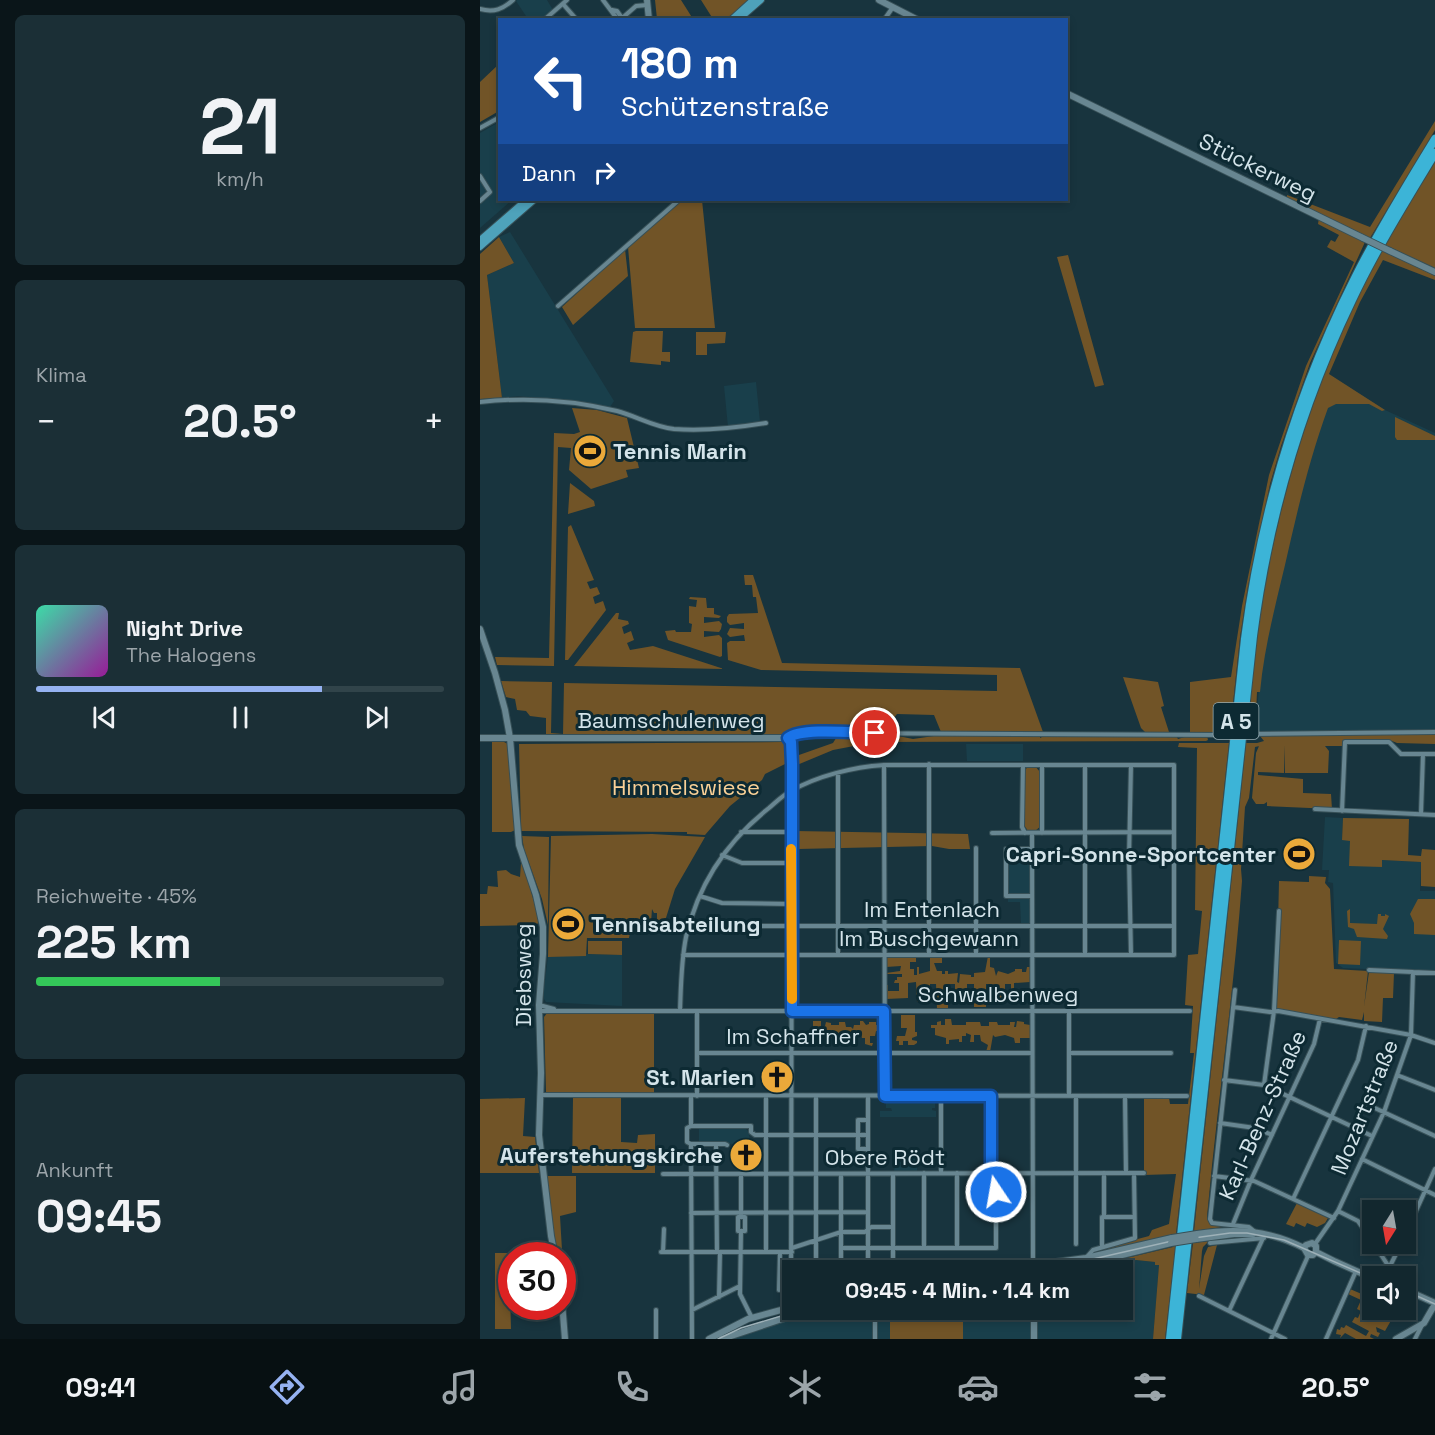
<!DOCTYPE html>
<html lang="de">
<meta charset="utf-8">
<style>
:root{--surface:#12272e;--page:#1b2f36;--text:#f1f3f6;--muted:#9ca5aa;--line:#31444a;--accent:#95b2f1}
body{margin:0;font-family:"Space Grotesk",sans-serif;background:var(--page);color:var(--text);height:100vh;display:flex;flex-direction:column;font-size:22px;white-space:nowrap}
*{box-sizing:border-box;margin:0}
p{font-size:20px;color:var(--muted)}
.icon{flex:none;width:33px;height:33px;fill:none;stroke:currentColor;stroke-width:2;stroke-linecap:round;stroke-linejoin:round}
.map{position:relative;flex:1;overflow:hidden}
.details{display:flex;flex-direction:column;gap:15px;padding:15px;background:#0a1519;width:480px}
.details>*{flex:none}
.guide{position:absolute;left:18px;top:18px;width:570px;height:183px;border-radius:0px;box-shadow:0 3px 9px #0003,0 0 0 2px var(--line);background:#1a4fa0;color:#fff;overflow:hidden}
.needle{width:39px;rotate:191deg}
.buttons{position:absolute;left:882px;top:1200px;display:grid;gap:12px}
.buttons a{display:grid;place-items:center;width:54px;height:54px;border-radius:0px;background:var(--surface);box-shadow:0 3px 9px #0003,0 0 0 2px var(--line);font-size:30px}
.speed{position:absolute;left:18px;top:1242px;display:flex;gap:12px;font-size:30px;font-weight:700;text-align:center}
.speed>*{display:grid;place-content:center;width:78px;height:78px;border-radius:50%;background:var(--surface);box-shadow:0 3px 9px #0003,0 0 0 2px var(--line);line-height:1}
.speed .limit{border:9px solid #d22;background:#fff;color:#111}
.pin{position:absolute;display:grid;place-items:center;width:51px;height:51px;color:#fff;margin:-26px;border:3px solid #fff;border-radius:50%;box-shadow:0 2px 6px #0007}
.me{position:absolute;width:66px;margin:-33px;rotate:348deg;stroke-linejoin:round;filter:drop-shadow(0 0 4px #0008)}
.turn{display:flex;align-items:center;gap:21px;height:126px;padding:0 24px;font-size:27px}
.turn .icon{width:78px;height:78px;stroke-width:2.5}
.turn b{display:block;font-size:42px;line-height:51px}
.then{display:flex;align-items:center;height:57px;padding:0 24px;background:#0003;gap:12px;font-size:22px}
.big{font-size:45px;font-weight:600;line-height:1.1}
.details .tile{flex:1;display:flex;flex-direction:column;justify-content:center;gap:9px;min-width:0;padding:0 21px;border-radius:9px;background:var(--page)}
.details .dial{align-items:center;gap:0}
.dial b{font-size:78px;line-height:1}
.song{display:flex;align-items:center;gap:18px}
.cover{width:72px;height:72px;border-radius:9px;background:linear-gradient(135deg,hsl(160 70% 55%),hsl(300 70% 35%))}
.played{height:6px;border-radius:3px;background:linear-gradient(90deg,var(--accent) 70%,var(--line) 70%)}
.keys{display:flex;justify-content:space-around;direction:ltr}
.heat{display:flex;justify-content:space-between;align-items:center;font-size:33px;direction:ltr}
.charge{height:9px;border-radius:4px;background:linear-gradient(90deg,#34c759 45%,var(--line) 0)}
.trip{position:absolute;left:302px;top:1260px;width:351px;height:60px;border-radius:0px;background:var(--surface);box-shadow:0 3px 9px #0003,0 0 0 2px var(--line);font-weight:600;line-height:60px;text-align:center}
.dock{display:flex;height:96px;justify-content:space-around;align-items:center;background:#071012;color:var(--muted)}
.dock .icon{width:42px;height:42px}
.dock .selected{color:var(--accent)}
.dock b{font-size:27px;color:var(--text)}
main{display:flex;flex:1;min-height:0}
.map>svg:first-child{display:block}
</style>
<main>
<section class="details">
<div class="tile dial"><b>21</b><p>km/h</p></div>
<div class="tile"><p>Klima</p>
<div class="heat"><a>−</a><b class="big">20.5°</b><a>+</a></div>
</div>
<div class="tile">
<div class="song"><i class="cover"></i><div><b>Night Drive</b><p>The Halogens</p></div></div>
<div class="played"></div>
<div class="keys"><svg class="icon" aria-label="previous" viewBox="0 0 24 24"><path d="M18 5L8 12l10 7zM5 5v14"/></svg><svg class="icon" aria-label="pause" viewBox="0 0 24 24"><path d="M8 5v14M16 5v14"/></svg><svg class="icon" aria-label="next" viewBox="0 0 24 24"><path d="M6 5l10 7-10 7zM19 5v14"/></svg></div>
</div>
<div class="tile"><p>Reichweite · 45%</p><b class="big">225 km</b><div class="charge"></div></div>
<div class="tile"><p>Ankunft</p><b class="big">09:45</b></div>
</section>
<div class="map">
<svg width="955" height="1339" viewBox="0 0 955 1339">
<rect width="100%" height="100%" fill="#18343e"/>
<path fill="#193f4b" d="M37 0H67L73 10 62 19H48L36 1Z
M19 122 20 200H32L0 228V133Z
M30 232 134 401 130 407 78 400 39 396 22 398 7 275 34 263 19 237Z
M848 374 905 410 955 433V729L886 730V732H775L785 622Z
M276 382 280 422 248 427 244 386Z
M486 744H543V761H487Z
M845 817 863 818 862 840H870L902 867V860L941 862 940 891H955V972L863 968 856 963 853 883 848 882 849 870H842Z
M528 850H550V924H541L540 902H528Z
M108 954 142 955V1006L66 1002 64 999V988L68 957Z
M411 1101 423 1103 424 1102 436 1103 451 1102 455 1103V1108H452V1110L456 1111V1117H400V1111H412L411 1108H406V1103Z
M265 1128 269 1132 270 1145 219 1142V1129Z
M417 1152H437V1171L414 1172Z
M656 1260 676 1262 679 1265 673 1339H398V1310H642V1270H619L620 1267Z
M340 1310H393V1339H250Z"/>
<path fill="#715427" d="M175 0H201L213 19H177Z
M221 0H270L245 20 233 19Z
M19 64V111L0 122V82Z
M955 121V130L890 238 807 198V195L890 227Z
M955 162V269L910 247 907 252 955 276V280L903 260 880 302 849 374 905 410 902 411 889 404H856L848 408C829 460 817 512 805 565 795 607 784 649 780 692H777L775 732H767C772 685 776 638 784 591 802 491 832 393 876 301 899 253 927 207 955 162Z
M202 200H222L235 328H155L148 247Z
M839 218 885 242 830 363 801 446 790 484 768 586 760 637 750 732H710V682L751 677 762 606 789 475 826 366 874 262 847 247 851 240 855 242 859 235 838 224Z
M19 237 34 263 7 275 22 398 0 399V254Z
M145 249 148 276 93 325 82 307Z
M588 255 624 385 615 387 577 257Z
M156 331H183L182 352H190V362L181 361V365L150 362 153 332Z
M216 332H246L245 343 227 344V355H216Z
M92 408 117 410 147 418 159 468 146 470 148 477 111 489 89 470 91 448 78 447 74 666 17 665 15 657 69 658 74 433 94 434 100 432Z
M915 417 955 436V440H917L915 437Z
M90 483 114 501 115 506 88 514Z
M91 525 114 580 107 582 110 589 117 587 120 594 113 597 115 604 123 601 126 610 88 660H85L88 527Z
M264 575H273L302 663 540 668 563 732H461L454 715 417 714 413 719 416 732H306L305 735 66 737V718L50 716 46 711 37 710 35 699 26 697 21 681 72 682 71 733 83 734 84 683 517 691V675L281 670 248 660 247 643 250 641H265L264 635 250 637 247 634 250 628 264 629V623L250 625 247 622V617L249 614 278 613 276 597H273L272 585H265Z
M210 597 226 598 227 608H234V614L241 616 239 618 224 617V623L239 621 242 624 241 629 239 632 224 631V637L239 635 242 638V656L240 657 188 640 185 631 195 630 196 632H211L212 624 209 623V606L216 607 217 600 209 599Z
M136 613H139L138 619 148 621 149 624 142 627 144 634 151 631 154 640 147 643 150 650 173 646 244 669 94 666Z
M643 677 678 682 684 706 681 707 689 732H665L661 728Z
M955 734V744L917 743 912 741H863V746H845L849 751 848 773H805V745L804 773 778 772V775L823 779V793L851 794 852 809 787 806V802L784 804H776L772 798 776 753 779 746 784 745 775 747 769 798 765 807 761 869 762 881C754 993 737 1105 727 1217 731 1230 742 1223 750 1226L714 1231 766 743H777L784 741 780 736Z
M358 735H413L433 739 461 735 560 736V738L564 736H696L698 739 708 736H727L728 740 726 741 395 742 353 750 317 765 314 763V751L318 750 319 755 353 743Z
M12 741H22L28 744 35 830 31 832H12Z
M303 742 307 743 309 762 285 774 282 780 250 806 225 835 207 834V832L41 831 39 744Z
M699 743H749L696 1234 612 1253 624 1248 669 1236 672 1230 689 1224 696 1174 664 1175V1098H689L690 1104H708L714 1053H710L713 1006 705 1005 708 955 718 954 722 911 715 910 717 748 698 747Z
M550 766H555L560 772 561 826 555 831H548L544 825V770Z
M863 818 929 819 928 855 941 856 942 849 955 850V887L941 886V862L902 860V867L869 866 870 841 862 840Z
M315 831 488 834 490 849H469L452 846 318 849 315 846Z
M172 834 225 837 195 889 185 921H177V913H174L172 909 171 923 167 933H150L149 938H107L106 956 68 957 71 836Z
M32 835 36 838 60 923 51 925 0 926V894H7L8 886 18 887 17 871 26 870 31 874 40 877 41 863 35 837Z
M42 836 69 837 68 925 62 899 44 849Z
M829 876 846 877 845 883 850 889 854 969 888 971 884 1007 889 972 914 973 913 998H903L902 1022 884 1021V1012L882 1020 859 1017 856 1019 796 1010 799 881 829 882Z
M938 899H955V935L934 934V923L930 914Z
M870 909V923L897 924 898 914H901V916H905V914L909 916 903 929 908 936 907 939 877 937 874 929 868 927 867 911Z
M859 940 881 941 880 965 858 964Z
M108 941H142V955L108 954Z
M508 956 510 957V967L514 968 516 976 518 971 528 974 535 971V969H542V972H546L547 967H550V982L534 983V996L531 995V984H525V1002H512V984H506V1007H494V984H487V1002H475V984H468V1009H457L456 984H450V1002H437L436 982 428 983V998L406 999V985H408V991H419V983H414L415 980H417V977H422V974H406V973L420 971 421 966 406 967V957H436V962H430V969H434V975H437V967H439V974L450 971V957H462V963H454L457 971H462V974H465V971H468V974L478 973 477 982 479 983 480 974 491 975V977H494V973L505 972Z
M174 1012V1094H69L66 1092 64 1017 67 1013Z
M421 1015H435V1032H437V1036L432 1038V1040L437 1041V1043L434 1045H428V1041H423V1045H419V1041H416L417 1036H425L427 1028H421Z
M465 1019H471L472 1025H486V1022H500L501 1026H509V1022H517L518 1025H530V1022H535L534 1027H536L537 1021 544 1022V1024L550 1025V1038H540V1043H535L534 1038 525 1035 515 1037 513 1035 510 1052H506L508 1045 501 1041 500 1035H494V1042H490L491 1035 486 1033V1036H482V1042H479V1039L469 1040V1044H466V1038L455 1035V1028H451V1025H457V1022L461 1021V1025H465Z
M333 1021H341V1026H345L346 1022 351 1023V1025H359V1022H365L366 1027H371L373 1029 374 1025H380V1021H383L386 1025 389 1024V1022H396V1025H402V1032L396 1031 395 1036H390V1043H393L392 1046 385 1044V1038H382L381 1034H377V1044H372L366 1034V1035L358 1036V1038H344L343 1041 340 1042V1036L336 1034 337 1027H333Z
M141 1097V1142L157 1143 158 1135 175 1134V1173H92L93 1098Z
M45 1098 43 1136 55 1137 59 1173H0V1099Z
M66 1176H96V1212L80 1216 82 1250 75 1247Z
M817 1203 848 1218 845 1223 837 1227 827 1223 825 1227 816 1223 814 1227 806 1224Z
M729 1241 723 1247 722 1251 719 1289 724 1256 728 1247 737 1245 724 1295 707 1293 713 1243Z
M694 1243H696L685 1339H673L679 1265H675V1262L656 1260 647 1262V1264L643 1262 605 1270H596L693 1247Z
M15 1253H29L31 1329H15Z
M870 1289 884 1295 886 1291 892 1294V1310L909 1311 917 1310 905 1331 896 1327 897 1332 900 1333 898 1337 891 1334 890 1337 894 1339H876L865 1333 860 1338 861 1335 856 1334 857 1329 860 1330 861 1327 864 1328 866 1325 886 1336 889 1331 872 1322 875 1317 878 1318 881 1311 877 1309 881 1300 868 1294Z
M410 1310H483V1339H410Z"/>
<g fill="none" stroke-linecap="round" stroke-linejoin="round">
<g stroke="#375057" stroke-width="6">
<path id="street" d="M123 0 138 20
M83 4 97 20
M0 9C14 13 23 9 33 0
M132 10 137 11 142 18
M64 20 87 0
M140 20 156 6 167 5
M404 20 413 7
M0 128 20 117
M0 176 10 192 0 201
M78 306 199 200
M0 402C46 397 92 400 137 411 156 416 174 427 194 429 224 431 256 428 286 423
M770 734 955 732
M449 764V955
M404 765 405 1096
M543 765 542 827 545 833
M562 765V833
M605 765V955
M651 765 649 858 651 955
M358 773V955
M835 809 955 815
M862 811 865 742H909L921 754H955
M941 814 943 754
M261 832H311
M512 833 694 832
M552 833 553 1266
M496 848V955
M552 849H526V896H552
M242 855 262 863H311
M220 896 242 903 311 904
M209 926H694
M889 970 955 973
M755 990 730 1219 732 1223 769 1227 774 1231
M59 1005 74 1009
M753 1007 790 1012 798 1011 931 1035 955 1043
M60 1011H710
M200 1011C201 986 201 962 206 937 218 885 247 841 289 808 296 802 303 795 311 791 337 776 373 767 404 765H694V955H203
M217 1011V1096
M589 1011V1096
M218 1053H552
M589 1053H691
M917 1075 955 1090
M744 1080 784 1085 892 1136
M784 1085 794 1011 799 911
M61 1095 707 1096
M211 1096V1126L207 1128V1142L211 1144 212 1339
M336 1096V1270
M461 1096V1173
M511 1096V1173
M596 1096V1244
M645 1096 646 1173
M884 1103 955 1136
M740 1123 775 1128 792 1135
M211 1126H271V1132L275 1135H388
M211 1144H245L247 1145
M236 1144 237 1252
M388 1149H378V1120H388
M882 1159 955 1195
M444 1173V1248
M477 1173V1248
M624 1173V1217
M183 1174 664 1173
M261 1174V1217H265V1231H261L260 1294 272 1318
M361 1174V1270
M734 1176 774 1181 854 1218
M813 1199 878 1060 886 1026
M858 1211 878 1221 892 1241
M211 1213 388 1212
M261 1217H258V1231H261
M753 1224 771 1180 834 1044 840 1019
M926 1233 955 1169
M730 1243 784 1238
M835 1244 858 1211 904 1112 931 1035 933 972
M894 1244 913 1273 912 1276
M622 1247V1217H654
M312 1248 361 1232H385L391 1227H413
M361 1248H516V1173
M181 1252H312
M183 1252 184 1229
M286 1252V1096
M606 1258 613 1250 655 1238 654 1173
M336 1265H413V1174
M910 1266 921 1244
M388 1270V1096
M299 1290 300 1252
M719 1296 805 1339
M239 1297 240 1252
M311 1309 312 764 311 743 308 738 314 734 330 733 747 735
M212 1310 260 1286
M749 1311 785 1234
M176 1339V1310
M395 1339V1310
M791 1339 828 1256
M846 1339 876 1271
M935 1339 943 1323"/>
</g>
<g stroke="#375057" stroke-width="8">
<path id="secondary" d="M167 0 169 20
M399 0 438 20
M586 93 883 238
M910 251 955 272
M0 629 15 673 25 710 30 738 39 845 56 895 63 927V954L59 1005 61 1073 59 1135 71 1236 75 1256
M0 738H308
M717 1234C755 1228 789 1230 824 1248
M716 1239 754 1234H773
M824 1248 826 1245 832 1243 836 1246V1252
M824 1248 828 1255H833L836 1252
M836 1252 854 1261 892 1278
M515 1270 606 1258 692 1238
M581 1270 691 1243
M926 1290 955 1303
M82 1302 85 1339
M554 1310V1339
M229 1339 268 1319 312 1307
M242 1339 329 1310
M916 1339 944 1323 955 1304"/>
</g>
<g stroke="#375057" stroke-width="8">
<path id="primary" d="M251 20 273 0
M258 20 281 0
M0 240 46 200
M0 247 54 200"/>
</g>
<g stroke="#375057" stroke-width="10">
<path id="highway" d="M690 1339 765 639C781 514 818 391 875 278 899 230 927 185 955 139
M697 1339 773 636C788 520 821 406 872 300 896 249 926 201 955 153"/>
</g>
<use href="#street" stroke="#688691" stroke-width="4"/>
<use href="#secondary" stroke="#688691" stroke-width="6"/>
<use href="#primary" stroke="#4ea2bb" stroke-width="6"/>
<use href="#highway" stroke="#3cb4d7" stroke-width="8"/>
<path stroke="#9eb1b8" stroke-width="1.5" d="M565 1270 692 1241 750 1233H767L804 1240 892 1278
M926 1291 955 1304
M238 1339 261 1328 321 1310"/>
<g stroke="#375057" stroke-width="6" stroke-linecap="butt">
<path id="street-bridge" d="M747 735 770 734"/>
</g>
<g stroke="#375057" stroke-width="8" stroke-linecap="butt">
<path id="secondary-bridge" d="M883 238 910 251
M692 1238 717 1234
M691 1243 716 1239"/>
</g>
<use href="#street-bridge" stroke="#688691" stroke-width="4"/>
<use href="#secondary-bridge" stroke="#688691" stroke-width="6"/>
</g>
<g fill="none" stroke-linecap="round" stroke-linejoin="round">
<g stroke="#114b97" stroke-width="15">
<path id="route" d="M395 733C376 733 322 727 308 738L311 742 312 764V1011H404L405 1096H511V1173H516V1192"/>
</g>
<use href="#route" stroke="#1a73e8" stroke-width="10"/>
<path stroke="#f59e0b" stroke-width="10" d="M311 849 312 999"/>
</g>
<defs>
<g id="stadium-disc" transform="scale(1.725)"><circle r="9.5" fill="#eba93a" stroke="#0d2a33"/><path d="M0-5a6.5 5 0 1 0 0 10a6.5 5 0 1 0 0-10ZM-3.5-1.8h7v3.6h-7Z" fill="#111"/></g>
<g id="church-disc" transform="scale(1.725)"><circle r="9.5" fill="#eba93a" stroke="#0d2a33"/><path d="M-1.2-6h2.4v3.5h3.3v2.4h-3.3V6h-2.4V-.1h-3.3v-2.4h3.3Z" fill="#111"/></g>
</defs>
<g fill-rule="evenodd">
<use href="#stadium-disc" x="110" y="451"/>
<use href="#stadium-disc" x="819" y="854"/>
<use href="#stadium-disc" x="88" y="924"/>
<use href="#church-disc" x="297" y="1077"/>
<use href="#church-disc" x="266" y="1155"/>
</g>
<g text-anchor="middle" dominant-baseline="central" stroke-width="6" stroke-linejoin="round" paint-order="stroke">
<rect fill="#0d2a33" stroke="#98acb3" stroke-width="1.5" x="733.5" y="703" width="45" height="36" rx="4.5"/>
<g font-size="21" font-weight="bold" fill="#d4e4ea">
<text x="756" y="721">A 5</text>
</g>
<g font-size="22" fill="#d4e4ea" stroke="#0d2a33">
<text transform="translate(778 167) rotate(26)">Stückerweg</text>
<text x="191" y="720">Baumschulenweg</text>
<text x="452" y="909">Im Entenlach</text>
<text x="449" y="938">Im Buschgewann</text>
<text transform="translate(43 975) rotate(-90)">Diebsweg</text>
<text x="518" y="994">Schwalbenweg</text>
<text x="313" y="1036">Im Schaffner</text>
<text transform="translate(884 1107) rotate(-68)">Mozartstraße</text>
<text transform="translate(782 1115) rotate(-66)">Karl-Benz-Straße</text>
<text x="405" y="1157">Obere Rödt</text>
</g>
<g font-size="22" font-weight="bold" fill="#d4e4ea" stroke="#0d2a33" text-anchor="end">
<text x="133" y="451" text-anchor="start">Tennis Marin</text>
<text x="796" y="854">Capri-Sonne-Sportcenter</text>
<text x="111" y="924" text-anchor="start">Tennisabteilung</text>
<text x="274" y="1077">St. Marien</text>
<text x="243" y="1155">Auferstehungskirche</text>
</g>
<g font-size="22" fill="#fad197" stroke="#0d2a33">
<text x="206" y="787">Himmelswiese</text>
</g>
</g>
</svg>
<div class="buttons">
<a><svg class="needle" viewBox="-14 -14 28 28"><path d="M0-13l5 13h-10z" fill="#e53935"/><path d="M0 13l5-13h-10z" fill="#9ca5aa"/></svg></a>
<a><svg class="icon" aria-label="sound" viewBox="0 0 24 24"><path d="M4 9h4l5-4v14l-5-4H4zM17 9q2 3 0 6"/></svg></a>
</div>
<div class="speed"><div class="limit">30</div></div>
<div class="pin" style="left:395px;top:733px;background:#d93025"><svg class="icon" aria-label="arrive" viewBox="0 0 24 24"><path d="M6 21V4h12l-3 4 3 4H6"/></svg></div>
<svg class="me" style="left:516px;top:1192px" viewBox="-20 -20 40 40"><circle r="17" fill="#1a73e8" stroke="#fff" stroke-width="3"/><path d="M0-11L8 9 0 5-8 9z" fill="#fff"/></svg>
<div class="trip">09:45 · 4 Min. · 1.4 km</div>
<div class="guide">
<div class="turn"><svg class="icon" aria-label="left" viewBox="0 0 24 24"><path d="M17 20v-9H6M10 6l-5 5 5 5"/></svg><div><b>180 m</b>Schützenstraße</div></div>
<div class="then">Dann<svg class="icon" aria-label="right" viewBox="0 0 24 24"><path d="M7 20v-9h11M14 6l5 5-5 5"/></svg></div>
</div>
</div>
</main>
<nav class="dock">
<b>09:41</b>
<svg class="icon selected" aria-label="directions" viewBox="0 0 24 24"><path d="M12 3l9 9-9 9-9-9zM9 14v-3h6M13 9l2 2-2 2"/></svg>
<svg class="icon" aria-label="music" viewBox="0 0 24 24"><path d="M9 18V5l10-2v13"/><circle cx="6" cy="18" r="3"/><circle cx="16" cy="16" r="3"/></svg>
<svg class="icon" aria-label="phone" viewBox="0 0 24 24"><path d="M5 4h4l2 5-3 2q2 4 5 5l2-3 5 2v4C11 20 4 13 5 4z"/></svg>
<svg class="icon" aria-label="climate" viewBox="0 0 24 24"><path d="M12 3v18M4 7l16 10M4 17L20 7"/></svg>
<svg class="icon" aria-label="car" viewBox="0 0 24 24"><path d="M5 17H2v-5l4-1 3-4h7l3 4 3 1v5h-3M9 17h6M6 11h13"/><circle cx="7" cy="17" r="2"/><circle cx="17" cy="17" r="2"/></svg>
<svg class="icon" aria-label="filters" viewBox="0 0 24 24"><path d="M4 7h16M4 17h16"/><circle cx="9" cy="7" r="2"/><circle cx="15" cy="17" r="2"/></svg>
<b>20.5°</b>
</nav>
